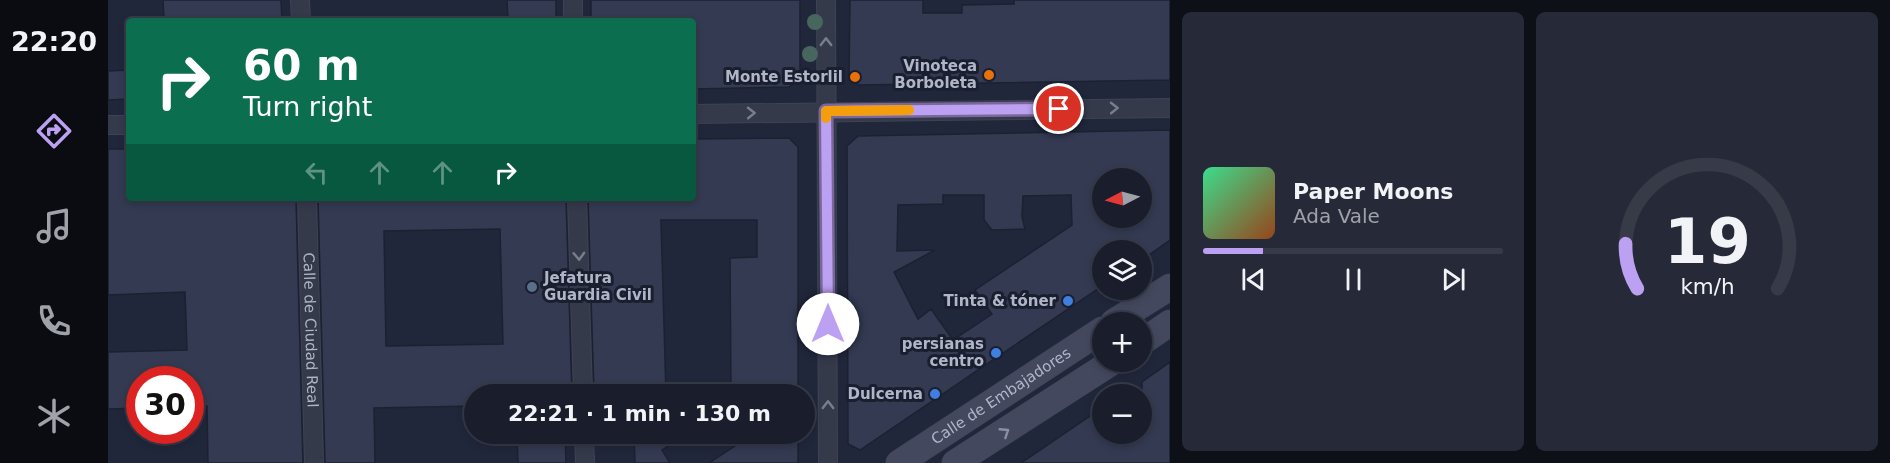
<!DOCTYPE html>
<meta charset="utf-8">
<style>
:root{--surface:#191d2c;--page:#262a38;--text:#f1f3f6;--muted:#9fa2a9;--line:#373b48;--accent:#bca0f2}
body{margin:0;font-family:"DejaVu Sans",sans-serif;background:var(--page);color:var(--text);height:100vh;display:flex;flex-direction:column;font-size:22px;white-space:nowrap}
*{box-sizing:border-box;margin:0}
p{font-size:20px;color:var(--muted)}
.icon{flex:none;width:33px;height:33px;fill:none;stroke:currentColor;stroke-width:2;stroke-linecap:round;stroke-linejoin:round}
.map{position:relative;flex:1;overflow:hidden}
.details{display:flex;flex-direction:column;gap:12px;padding:12px;background:#0e1018;width:720px}
.details>*{flex:none}
.guide{position:absolute;left:18px;top:18px;width:570px;height:183px;border-radius:6px;box-shadow:0 3px 9px #0003,0 0 0 2px var(--line);background:#0b6e4f;color:#fff;overflow:hidden}
.needle{width:39px;rotate:264deg}
.buttons{position:absolute;left:984px;top:168px;display:grid;gap:12px}
.buttons a{display:grid;place-items:center;width:60px;height:60px;border-radius:50%;background:var(--surface);box-shadow:0 3px 9px #0003,0 0 0 2px var(--line);font-size:30px}
.speed{position:absolute;left:18px;top:366px;display:flex;gap:12px;font-size:30px;font-weight:700;text-align:center}
.speed>*{display:grid;place-content:center;width:78px;height:78px;border-radius:50%;background:var(--surface);box-shadow:0 3px 9px #0003,0 0 0 2px var(--line);line-height:1}
.speed .limit{border:9px solid #d22;background:#fff;color:#111}
.pin{position:absolute;display:grid;place-items:center;width:51px;height:51px;color:#fff;margin:-26px;border:3px solid #fff;border-radius:50%;box-shadow:0 2px 6px #0007}
.me{position:absolute;width:66px;margin:-33px;rotate:0deg;stroke-linejoin:round;filter:drop-shadow(0 0 4px #0008)}
.turn{display:flex;align-items:center;gap:21px;height:126px;padding:0 18px;font-size:27px}
.turn .icon{width:78px;height:78px;stroke-width:2.5}
.turn b{display:block;font-size:42px;line-height:51px}
.lanes{display:flex;align-items:center;height:57px;padding:0 18px;background:#0003;justify-content:center;gap:30px;direction:ltr}
.lanes .off{opacity:.35}
.details .widget{flex:1;display:flex;flex-direction:column;justify-content:center;gap:9px;min-width:0;padding:0 21px;border-radius:9px;background:var(--page)}
.details .dial{align-items:center;gap:0}
.dial svg{height:156px;overflow:visible;fill:none;stroke:var(--line);stroke-width:7;stroke-linecap:round;text-anchor:middle}
.dial text{fill:var(--text);stroke:none}
.song{display:flex;align-items:center;gap:18px}
.cover{width:72px;height:72px;border-radius:9px;background:linear-gradient(135deg,hsl(150 70% 55%),hsl(20 70% 35%))}
.played{height:6px;border-radius:3px;background:linear-gradient(90deg,var(--accent) 20%,var(--line) 20%)}
.keys{display:flex;justify-content:space-around;direction:ltr}
.details .tiles{flex:1;display:grid;gap:12px;grid-template-columns:repeat(2,1fr)}
.trip{position:absolute;left:356px;top:384px;width:351px;height:60px;border-radius:30px;background:var(--surface);box-shadow:0 3px 9px #0003,0 0 0 2px var(--line);font-weight:600;line-height:60px;text-align:center}
main{display:flex;flex:1;min-height:0}
.tab-bar{display:flex;flex-direction:column;width:108px;justify-content:space-around;align-items:center;background:#0a0c12;color:var(--muted)}
.tab-bar .icon{width:42px;height:42px}
.tab-bar .active{color:var(--accent)}
.tab-bar b{font-size:27px;color:var(--text)}
.map>svg:first-child{display:block}
</style>
<main>
<nav class="tab-bar">
<b>22:20</b>
<svg class="icon active" aria-label="directions" viewBox="0 0 24 24"><path d="M12 3l9 9-9 9-9-9zM9 14v-3h6M13 9l2 2-2 2"/></svg>
<svg class="icon" aria-label="music" viewBox="0 0 24 24"><path d="M9 18V5l10-2v13"/><circle cx="6" cy="18" r="3"/><circle cx="16" cy="16" r="3"/></svg>
<svg class="icon" aria-label="phone" viewBox="0 0 24 24"><path d="M5 4h4l2 5-3 2q2 4 5 5l2-3 5 2v4C11 20 4 13 5 4z"/></svg>
<svg class="icon" aria-label="climate" viewBox="0 0 24 24"><path d="M12 3v18M4 7l16 10M4 17L20 7"/></svg>
</nav>
<div class="map">
<svg width="1062" height="463" viewBox="0 0 1062 463">
<rect width="100%" height="100%" fill="#21273b"/>
<path fill="#333a52" stroke="#1c2132" stroke-width="1.5" fill-rule="evenodd" d="M55 0H173L174 21H56Z
M399 0H448V21H400Z
M483 0H692V78L681 87 585 89V21H483Z
M742 0H815V13H854V5L906 4V0H1062V80L751 85 741 76Z
M21 70V99L0 100V71Z
M1062 130V240L1034 260V250H994V286L752 450 740 444 739 146 750 136ZM994 178H1034V218H994ZM835 195H876V220L884 230 917 229 914 217 915 196 963 195 964 225 867 290 884 314 845 340 823 309 810 319 786 272 827 250 789 251 790 205 835 204Z
M681 138 690 147V387L674 394H623L622 258 649 257V220H553L558 394H486L480 198H585V139Z
M0 149H21V198H188L195 463H100L99 406 82 407V380H32V408L0 409V352L79 350 77 292 0 295Z
M210 198H458L464 394H366V406L266 408 267 463H217ZM392 229 395 344 278 346 276 231Z
M1062 362V463H913L994 408V434H1034V382Z
M409 434H457L458 463H410Z
M526 434H559V447L554 450 562 463H527Z
M645 434H690V463H601Z"/>
<g fill="none" stroke-linecap="round" stroke-linejoin="round">
<g stroke="#3e4354" stroke-width="20">
<g id="street">
<path d="M192 0 193 21"/>
<path d="M465 0V21"/>
<path d="M718 0 720 463"/>
<path d="M585 114 1062 108"/>
<path d="M0 125H21"/>
<path id="s1" d="M199 198 206 463"/>
<path d="M469 198 475 394"/>
<path d="M476 434 477 463"/>
</g>
</g>
<g stroke="#3e4354" stroke-width="27">
<g id="secondary">
<path d="M1006 322 1062 287"/>
<path d="M1034 342 1062 323"/>
<path id="s2" d="M791 463 994 330"/>
<path d="M847 463 1004 362"/>
</g>
</g>
<use href="#street" stroke="#353a4b" stroke-width="18"/>
<use href="#secondary" stroke="#43485e" stroke-width="26"/>
</g>
<g fill="#47665e">
<circle cx="707" cy="22" r="8"/>
<circle cx="702" cy="54" r="8"/>
</g>
<defs><path id="oneway-chevron" d="M-2-3.5L2.5 0L-2 3.5" fill="none" stroke-width="1.6" stroke-linecap="round" stroke-linejoin="round" transform="scale(1.5)"/></defs>
<g stroke="#797e8f">
<use href="#oneway-chevron" transform="translate(718 42) rotate(-90)"/>
<use href="#oneway-chevron" transform="translate(1006 108) rotate(-1)"/>
<use href="#oneway-chevron" transform="translate(643 113) rotate(-1)"/>
<use href="#oneway-chevron" transform="translate(471 256) rotate(88)"/>
<use href="#oneway-chevron" transform="translate(720 405) rotate(-90)"/>
</g>
<use stroke="#8a8fa2" href="#oneway-chevron" transform="translate(897 432) rotate(-33)"/>
<g fill="none" stroke-linecap="round" stroke-linejoin="round">
<g stroke="#7a689d" stroke-width="15">
<path id="route" d="M720 324 718 111 951 109"/>
</g>
<use href="#route" stroke="#bca0f2" stroke-width="10"/>
<path stroke="#f59e0b" stroke-width="10" d="M718 118V111L801 110"/>
</g>
<g fill="#e8710a" stroke="#1a1f30" stroke-width="2">
<circle cx="881" cy="75" r="6"/>
<circle cx="747" cy="77" r="6"/>
</g>
<circle fill="#5c6f8a" stroke="#1a1f30" stroke-width="2" cx="424" cy="287" r="6"/>
<g fill="#3f7fe0" stroke="#1a1f30" stroke-width="2">
<circle cx="960" cy="301" r="6"/>
<circle cx="888" cy="353" r="6"/>
<circle cx="827" cy="394" r="6"/>
</g>
<g text-anchor="middle" dominant-baseline="central" stroke-width="6" stroke-linejoin="round" paint-order="stroke">
<g font-size="15" font-weight="bold" fill="#b0b5c7" stroke="#1a1f30" text-anchor="end">
<text x="869" y="66">Vinoteca<tspan x="869" dy="17">Borboleta</tspan></text>
<text x="735" y="77">Monte Estorlil</text>
<text x="436" y="278" text-anchor="start">Jefatura<tspan x="436" dy="17">Guardia Civil</tspan></text>
<text x="948" y="301">Tinta &amp; tóner</text>
<text x="876" y="344">persianas<tspan x="876" dy="17">centro</tspan></text>
<text x="815" y="394">Dulcerna</text>
</g>
<g font-size="15" fill="#b0b5c7" stroke="#1a1f30">
<text stroke="none"><textPath href="#s1" startOffset="132">Calle de Ciudad Real</textPath></text>
<text stroke="none"><textPath href="#s2" startOffset="122">Calle de Embajadores</textPath></text>
</g>
</g>
</svg>
<div class="buttons">
<a><svg class="needle" viewBox="-14 -14 28 28"><path d="M0-13l5 13h-10z" fill="#e53935"/><path d="M0 13l5-13h-10z" fill="#9fa2a9"/></svg></a>
<a><svg class="icon" aria-label="layers" viewBox="0 0 24 24"><path d="M12 4l9 5-9 5-9-5zM3 14l9 5 9-5"/></svg></a>
<a>+</a>
<a>−</a>
</div>
<div class="speed"><div class="limit">30</div></div>
<div class="pin" style="left:951px;top:109px;background:#d93025"><svg class="icon" aria-label="arrive" viewBox="0 0 24 24"><path d="M6 21V4h12l-3 4 3 4H6"/></svg></div>
<svg class="me" style="left:720px;top:324px" viewBox="-20 -20 40 40"><circle r="19" fill="#fff"/><path d="M0-13L10 11 0 6-10 11z" fill="#bca0f2"/></svg>
<div class="trip">22:21 · 1 min · 130 m</div>
<div class="guide">
<div class="turn"><svg class="icon" aria-label="right" viewBox="0 0 24 24"><path d="M7 20v-9h11M14 6l5 5-5 5"/></svg><div><b>60 m</b>Turn right</div></div>
<div class="lanes"><svg class="icon off" aria-label="left" viewBox="0 0 24 24"><path d="M17 20v-9H6M10 6l-5 5 5 5"/></svg><svg class="icon off" aria-label="ahead" viewBox="0 0 24 24"><path d="M12 20V5M6 11l6-6 6 6"/></svg><svg class="icon off" aria-label="ahead" viewBox="0 0 24 24"><path d="M12 20V5M6 11l6-6 6 6"/></svg><svg class="icon" aria-label="right" viewBox="0 0 24 24"><path d="M7 20v-9h11M14 6l5 5-5 5"/></svg></div>
</div>
</div>
<section class="details">
<div class="tiles">
<div class="widget">
<div class="song"><i class="cover"></i><div><b>Paper Moons</b><p>Ada Vale</p></div></div>
<div class="played"></div>
<div class="keys"><svg class="icon" aria-label="previous" viewBox="0 0 24 24"><path d="M18 5L8 12l10 7zM5 5v14"/></svg><svg class="icon" aria-label="pause" viewBox="0 0 24 24"><path d="M8 5v14M16 5v14"/></svg><svg class="icon" aria-label="next" viewBox="0 0 24 24"><path d="M6 5l10 7-10 7zM19 5v14"/></svg></div>
</div>
<div class="widget dial"><svg viewBox="0 0 100 80">
<path d="M14 69A42 42 0 1 1 86 69"/>
<path d="M14 69A42 42 0 0 1 8 46" stroke="#bca0f2"/>
<text x="50" y="56" font-size="32" font-weight="700">19</text>
<text x="50" y="72" font-size="11">km/h</text>
</svg></div>
</div>
</section>
</main>
